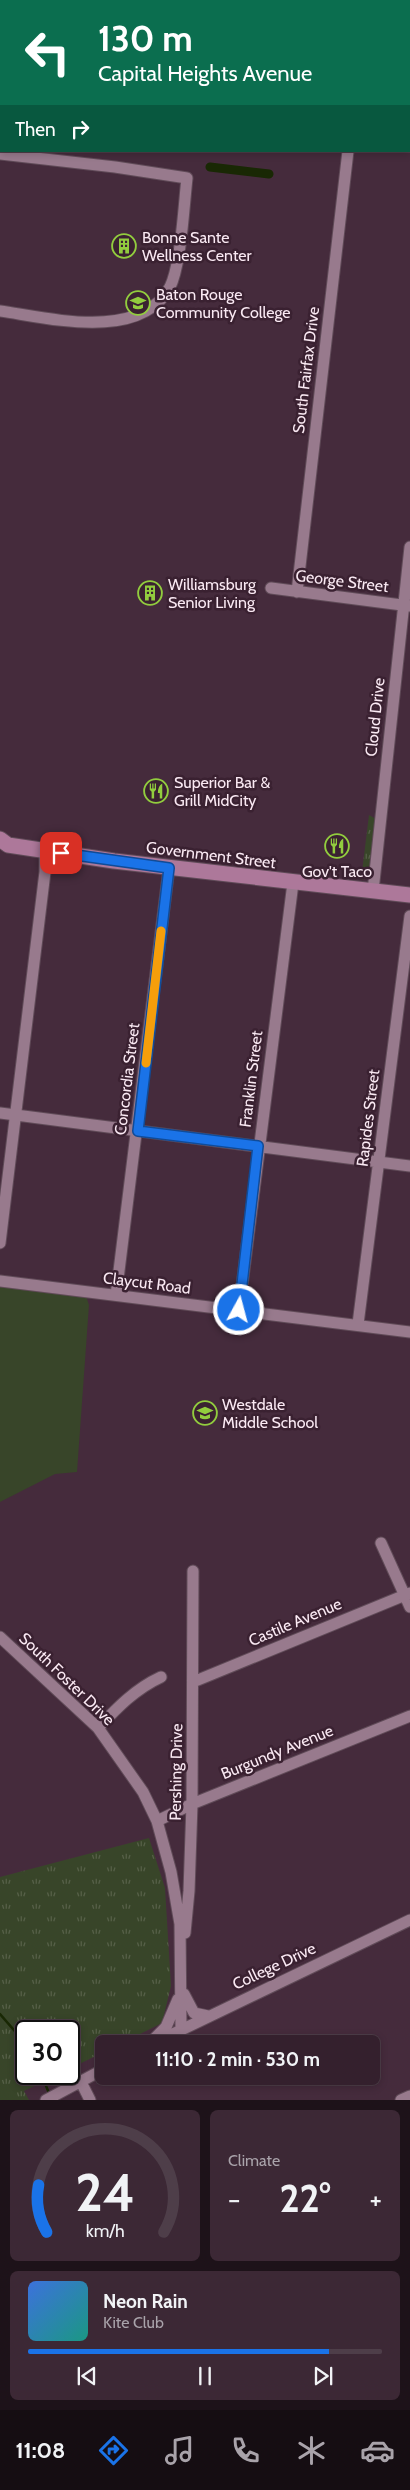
<!DOCTYPE html>
<meta charset="utf-8">
<style>
:root{--surface:#34202d;--page:#3c2835;--text:#f1f3f6;--muted:#a9a3aa;--line:#4e3e49;--accent:#1a73e8}
body{margin:0;font-family:Cabin,sans-serif;background:var(--page);color:var(--text);height:100vh;display:flex;flex-direction:column;font-size:19px;white-space:nowrap}
*{box-sizing:border-box;margin:0}
p{font-size:16px;color:var(--muted)}
.icon{flex:none;width:28px;height:28px;fill:none;stroke:currentColor;stroke-width:2;stroke-linecap:round;stroke-linejoin:round}
.map{position:relative;height:2100px;overflow:hidden}
.side{display:flex;flex-direction:column;gap:10px;padding:10px;background:#1d1219;flex:1}
.side>*{flex:none}
.hud{position:absolute;left:0px;top:0px;width:410px;height:152px;box-shadow:0 2px 8px #0003,0 0 0 1px var(--line);background:#0b6e4f;color:#fff;overflow:hidden}
.speed{position:absolute;left:15px;top:2020px;display:flex;gap:10px;font-size:25px;font-weight:700;text-align:center}
.speed>*{display:grid;place-content:center;width:65px;height:65px;border-radius:50%;background:var(--surface);box-shadow:0 2px 8px #0003,0 0 0 1px var(--line);line-height:1}
.speed .limit{border:2px solid #111;border-radius:8px;background:#fff;color:#111}
.pin{position:absolute;display:grid;place-items:center;width:42px;height:42px;color:#fff;margin:-21px;border-radius:10px;box-shadow:0 2px 8px #0006}
.me{position:absolute;width:55px;margin:-28px;rotate:7deg;stroke-linejoin:round;filter:drop-shadow(0 0 4px #0008)}
.turn{display:flex;align-items:center;gap:18px;height:105px;padding:0 15px;font-size:22px}
.turn .icon{width:65px;height:65px;stroke-width:2.5}
.turn b{display:block;font-size:35px;line-height:42px}
.then{display:flex;align-items:center;height:48px;padding:0 15px;background:#0003;gap:10px;font-size:19px}
.big{font-size:38px;font-weight:800;line-height:1.1}
.side .widget{flex:1;display:flex;flex-direction:column;justify-content:center;gap:8px;min-width:0;padding:0 18px;border-radius:8px;background:var(--page)}
.side .dial{align-items:center;gap:0}
.dial svg{height:130px;overflow:visible;fill:none;stroke:var(--line);stroke-width:7;stroke-linecap:round;text-anchor:middle}
.dial text{fill:var(--text);stroke:none}
.song{display:flex;align-items:center;gap:15px}
.cover{width:60px;height:60px;border-radius:8px;background:linear-gradient(135deg,hsl(220 70% 55%),hsl(170 70% 35%))}
.played{height:5px;border-radius:2px;background:linear-gradient(90deg,var(--accent) 85%,var(--line) 85%)}
.keys{display:flex;justify-content:space-around;direction:ltr}
.heat{display:flex;justify-content:space-between;align-items:center;font-size:28px;direction:ltr}
.side .tiles{flex:1;display:grid;gap:10px;grid-template-columns:1fr 1fr}
.widget:last-child{grid-column:span 2}
.trip{position:absolute;left:95px;top:2035px;width:285px;height:50px;border-radius:8px;background:var(--surface);box-shadow:0 2px 8px #0003,0 0 0 1px var(--line);font-weight:800;line-height:50px;text-align:center}
.menu{display:flex;height:80px;justify-content:space-around;align-items:center;background:#150d12;color:var(--muted)}
.menu .icon{width:35px;height:35px}
.menu .current{color:var(--accent)}
.menu b{font-size:22px;color:var(--text)}
.map>svg:first-child{display:block}
</style>
<div class="map">
<svg width="410" height="2100" viewBox="0 0 410 2100">
<defs>
<pattern id="grass-tufts" width="24" height="20" patternUnits="userSpaceOnUse" patternTransform="scale(1.25)"><rect width="24" height="20" fill="#384529"/><path d="M3 7l-1-3M5 7V3M7 7l1-3M15 17l-1-3M17 17v-4M19 17l1-3" fill="none" stroke="#566048"/></pattern>
</defs>
<rect width="100%" height="100%" fill="#452b3c"/>
<path fill="url(#grass-tufts)" d="M369 815 376 819 370 873 366 878 361 880Z
M149 1838 165 1888 171 1986 162 2023 120 2044H104V2052L69 2069V2031H26V2074H59L24 2091 29 2100H0V1877Z"/>
<path fill="#384529" d="M0 1285 86 1296 89 1305 77 1472 55 1474 0 1502Z"/>
<g fill="none" stroke-linecap="round" stroke-linejoin="round">
<path stroke="#192804" stroke-width="2.5" d="M0 2014 26 2044
M41 2074 49 2093"/>
<path stroke="#192804" stroke-width="9" d="M210 167 269 174"/>
<g stroke="#604b58" stroke-width="13">
<path id="minor" d="M366 1V0
M0 154 115 167 187 178C184 204 181 265 170 287 140 342 49 318 0 311
M271 588 410 606
M297 592 348 151
M373 891 410 547
M0 1113 410 1166
M0 1243 45 872V851
M0 1281 410 1332
M116 1295 169 868
M239 1309 293 883
M358 1324 410 916
M381 1543 410 1607
M0 1637 98 1728 143 1792 157 1821 171 1872 180 1924 181 2029
M193 1682 410 1593
M98 1728C117 1708 135 1689 161 1677
M157 1821 192 1804 410 1716
M185 1933 189 1891 192 1804 193 1571
M184 1994 194 2013 208 2016
M155 2038 166 2027 178 1999
M152 2044 410 1920
M81 2082 90 2100
M46 2100 104 2069
M401 2100 410 2096"/>
</g>
<g stroke="#604b58" stroke-width="17">
<path id="major" d="M402 0 410 1
M0 839 8 845 114 861 410 895"/>
</g>
<use href="#minor" stroke="#987a8d" stroke-width="11"/>
<use href="#major" stroke="#ad789a" stroke-width="15"/>
</g>
<g fill="none" stroke-linecap="round" stroke-linejoin="round">
<g stroke="#114b97" stroke-width="12">
<path id="route" d="M61 853 169 868 138 1131 258 1146 239 1310"/>
</g>
<use href="#route" stroke="#1a73e8" stroke-width="9"/>
<path stroke="#f59e0b" stroke-width="9" d="M146 1063 161 931"/>
</g>
<defs>
<g id="building-ring" transform="scale(1.25)"><circle r="9.5" fill="#3a2131" stroke="#92cd3e" stroke-width="1.5"/><path d="M-4-6H4V6H1V3H-1V6H-4ZM-2.5-4.3h1.7v1.8h-1.7ZM.8-4.3h1.7v1.8H.8ZM-2.5-1h1.7V.8h-1.7ZM.8-1h1.7V.8H.8Z" fill="#92cd3e"/></g>
<g id="university-ring" transform="scale(1.25)"><circle r="9.5" fill="#3a2131" stroke="#92cd3e" stroke-width="1.5"/><path d="M0-5L7-2L0 1L-7-2ZM-4 1L0 2.5L4 1V4Q0 6-4 4Z" fill="#92cd3e"/></g>
<g id="restaurant-ring" transform="scale(1.25)"><circle r="9.5" fill="#3a2131" stroke="#92cd3e" stroke-width="1.5"/><path d="M-5-6h1v4h1v-4h1v4h1v-4h1v5L-1.5 .5V6h-2V.5L-5-1ZM5-6V6H3V1.5H1.5Q1.5-4 5-6Z" fill="#92cd3e"/></g>
<g id="school-ring" transform="scale(1.25)"><circle r="9.5" fill="#3a2131" stroke="#92cd3e" stroke-width="1.5"/><path d="M0-5L7-2L0 1L-7-2ZM-4 1L0 2.5L4 1V4Q0 6-4 4Z" fill="#92cd3e"/></g>
</defs>
<g fill-rule="evenodd">
<use href="#building-ring" x="124" y="246"/>
<use href="#university-ring" x="138" y="303"/>
<use href="#building-ring" x="150" y="593"/>
<use href="#restaurant-ring" x="156" y="791"/>
<use href="#restaurant-ring" x="337" y="846"/>
<use href="#school-ring" x="205" y="1413"/>
</g>
<g text-anchor="middle" dominant-baseline="central" stroke-width="5" stroke-linejoin="round" paint-order="stroke">
<g font-size="16" fill="#fae9f3" stroke="#3a2131" text-anchor="start">
<text x="142" y="237">Bonne Sante<tspan x="142" dy="18">Wellness Center</tspan></text>
<text x="156" y="294">Baton Rouge<tspan x="156" dy="18">Community College</tspan></text>
<text x="168" y="584">Williamsburg<tspan x="168" dy="18">Senior Living</tspan></text>
<text x="174" y="782">Superior Bar &amp;<tspan x="174" dy="18">Grill MidCity</tspan></text>
<text x="337" y="871" text-anchor="middle">Gov't Taco</text>
<text x="222" y="1404">Westdale<tspan x="222" dy="18">Middle School</tspan></text>
</g>
<g font-size="16" fill="#fae9f3" stroke="#3a2131">
<text transform="translate(306 370) rotate(-83)">South Fairfax Drive</text>
<text transform="translate(342 581) rotate(7)">George Street</text>
<text transform="translate(375 717) rotate(-84)">Cloud Drive</text>
<text transform="translate(211 855) rotate(7)">Government Street</text>
<text transform="translate(127 1079) rotate(-83)">Concordia Street</text>
<text transform="translate(251 1079) rotate(-83)">Franklin Street</text>
<text transform="translate(368 1118) rotate(-83)">Rapides Street</text>
<text transform="translate(147 1283) rotate(7)">Claycut Road</text>
<text transform="translate(295 1622) rotate(-23)">Castile Avenue</text>
<text transform="translate(67 1679) rotate(44)">South Foster Drive</text>
<text transform="translate(277 1752) rotate(-22)">Burgundy Avenue</text>
<text transform="translate(176 1772) rotate(-89)">Pershing Drive</text>
<text transform="translate(274 1966) rotate(-25)">College Drive</text>
</g>
</g>
</svg>
<div class="speed"><div class="limit">30</div></div>
<div class="pin" style="left:61px;top:853px;background:#d93025"><svg class="icon" aria-label="arrive" viewBox="0 0 24 24"><path d="M6 21V4h12l-3 4 3 4H6"/></svg></div>
<svg class="me" style="left:239px;top:1310px" viewBox="-20 -20 40 40"><circle r="17" fill="#1a73e8" stroke="#fff" stroke-width="3"/><path d="M0-11L8 9 0 5-8 9z" fill="#fff"/></svg>
<div class="trip">11:10 · 2 min · 530 m</div>
<div class="hud">
<div class="turn"><svg class="icon" aria-label="left" viewBox="0 0 24 24"><path d="M17 20v-9H6M10 6l-5 5 5 5"/></svg><div><b>130 m</b>Capital Heights Avenue</div></div>
<div class="then">Then<svg class="icon" aria-label="right" viewBox="0 0 24 24"><path d="M7 20v-9h11M14 6l5 5-5 5"/></svg></div>
</div>
</div>
<section class="side">
<div class="tiles">
<div class="widget dial"><svg viewBox="0 0 100 80">
<path d="M14 69A42 42 0 1 1 86 69"/>
<path d="M14 69A42 42 0 0 1 9 40" stroke="#1a73e8"/>
<text x="50" y="56" font-size="32" font-weight="700">24</text>
<text x="50" y="72" font-size="11">km/h</text>
</svg></div>
<div class="widget"><p>Climate</p>
<div class="heat"><a>−</a><b class="big">22°</b><a>+</a></div>
</div>
<div class="widget">
<div class="song"><i class="cover"></i><div><b>Neon Rain</b><p>Kite Club</p></div></div>
<div class="played"></div>
<div class="keys"><svg class="icon" aria-label="previous" viewBox="0 0 24 24"><path d="M18 5L8 12l10 7zM5 5v14"/></svg><svg class="icon" aria-label="pause" viewBox="0 0 24 24"><path d="M8 5v14M16 5v14"/></svg><svg class="icon" aria-label="next" viewBox="0 0 24 24"><path d="M6 5l10 7-10 7zM19 5v14"/></svg></div>
</div>
</div>
</section>
<nav class="menu">
<b>11:08</b>
<svg class="icon current" aria-label="directions" viewBox="0 0 24 24"><path d="M12 3l9 9-9 9-9-9zM9 14v-3h6M13 9l2 2-2 2"/></svg>
<svg class="icon" aria-label="music" viewBox="0 0 24 24"><path d="M9 18V5l10-2v13"/><circle cx="6" cy="18" r="3"/><circle cx="16" cy="16" r="3"/></svg>
<svg class="icon" aria-label="phone" viewBox="0 0 24 24"><path d="M5 4h4l2 5-3 2q2 4 5 5l2-3 5 2v4C11 20 4 13 5 4z"/></svg>
<svg class="icon" aria-label="climate" viewBox="0 0 24 24"><path d="M12 3v18M4 7l16 10M4 17L20 7"/></svg>
<svg class="icon" aria-label="car" viewBox="0 0 24 24"><path d="M5 17H2v-5l4-1 3-4h7l3 4 3 1v5h-3M9 17h6M6 11h13"/><circle cx="7" cy="17" r="2"/><circle cx="17" cy="17" r="2"/></svg>
</nav>
